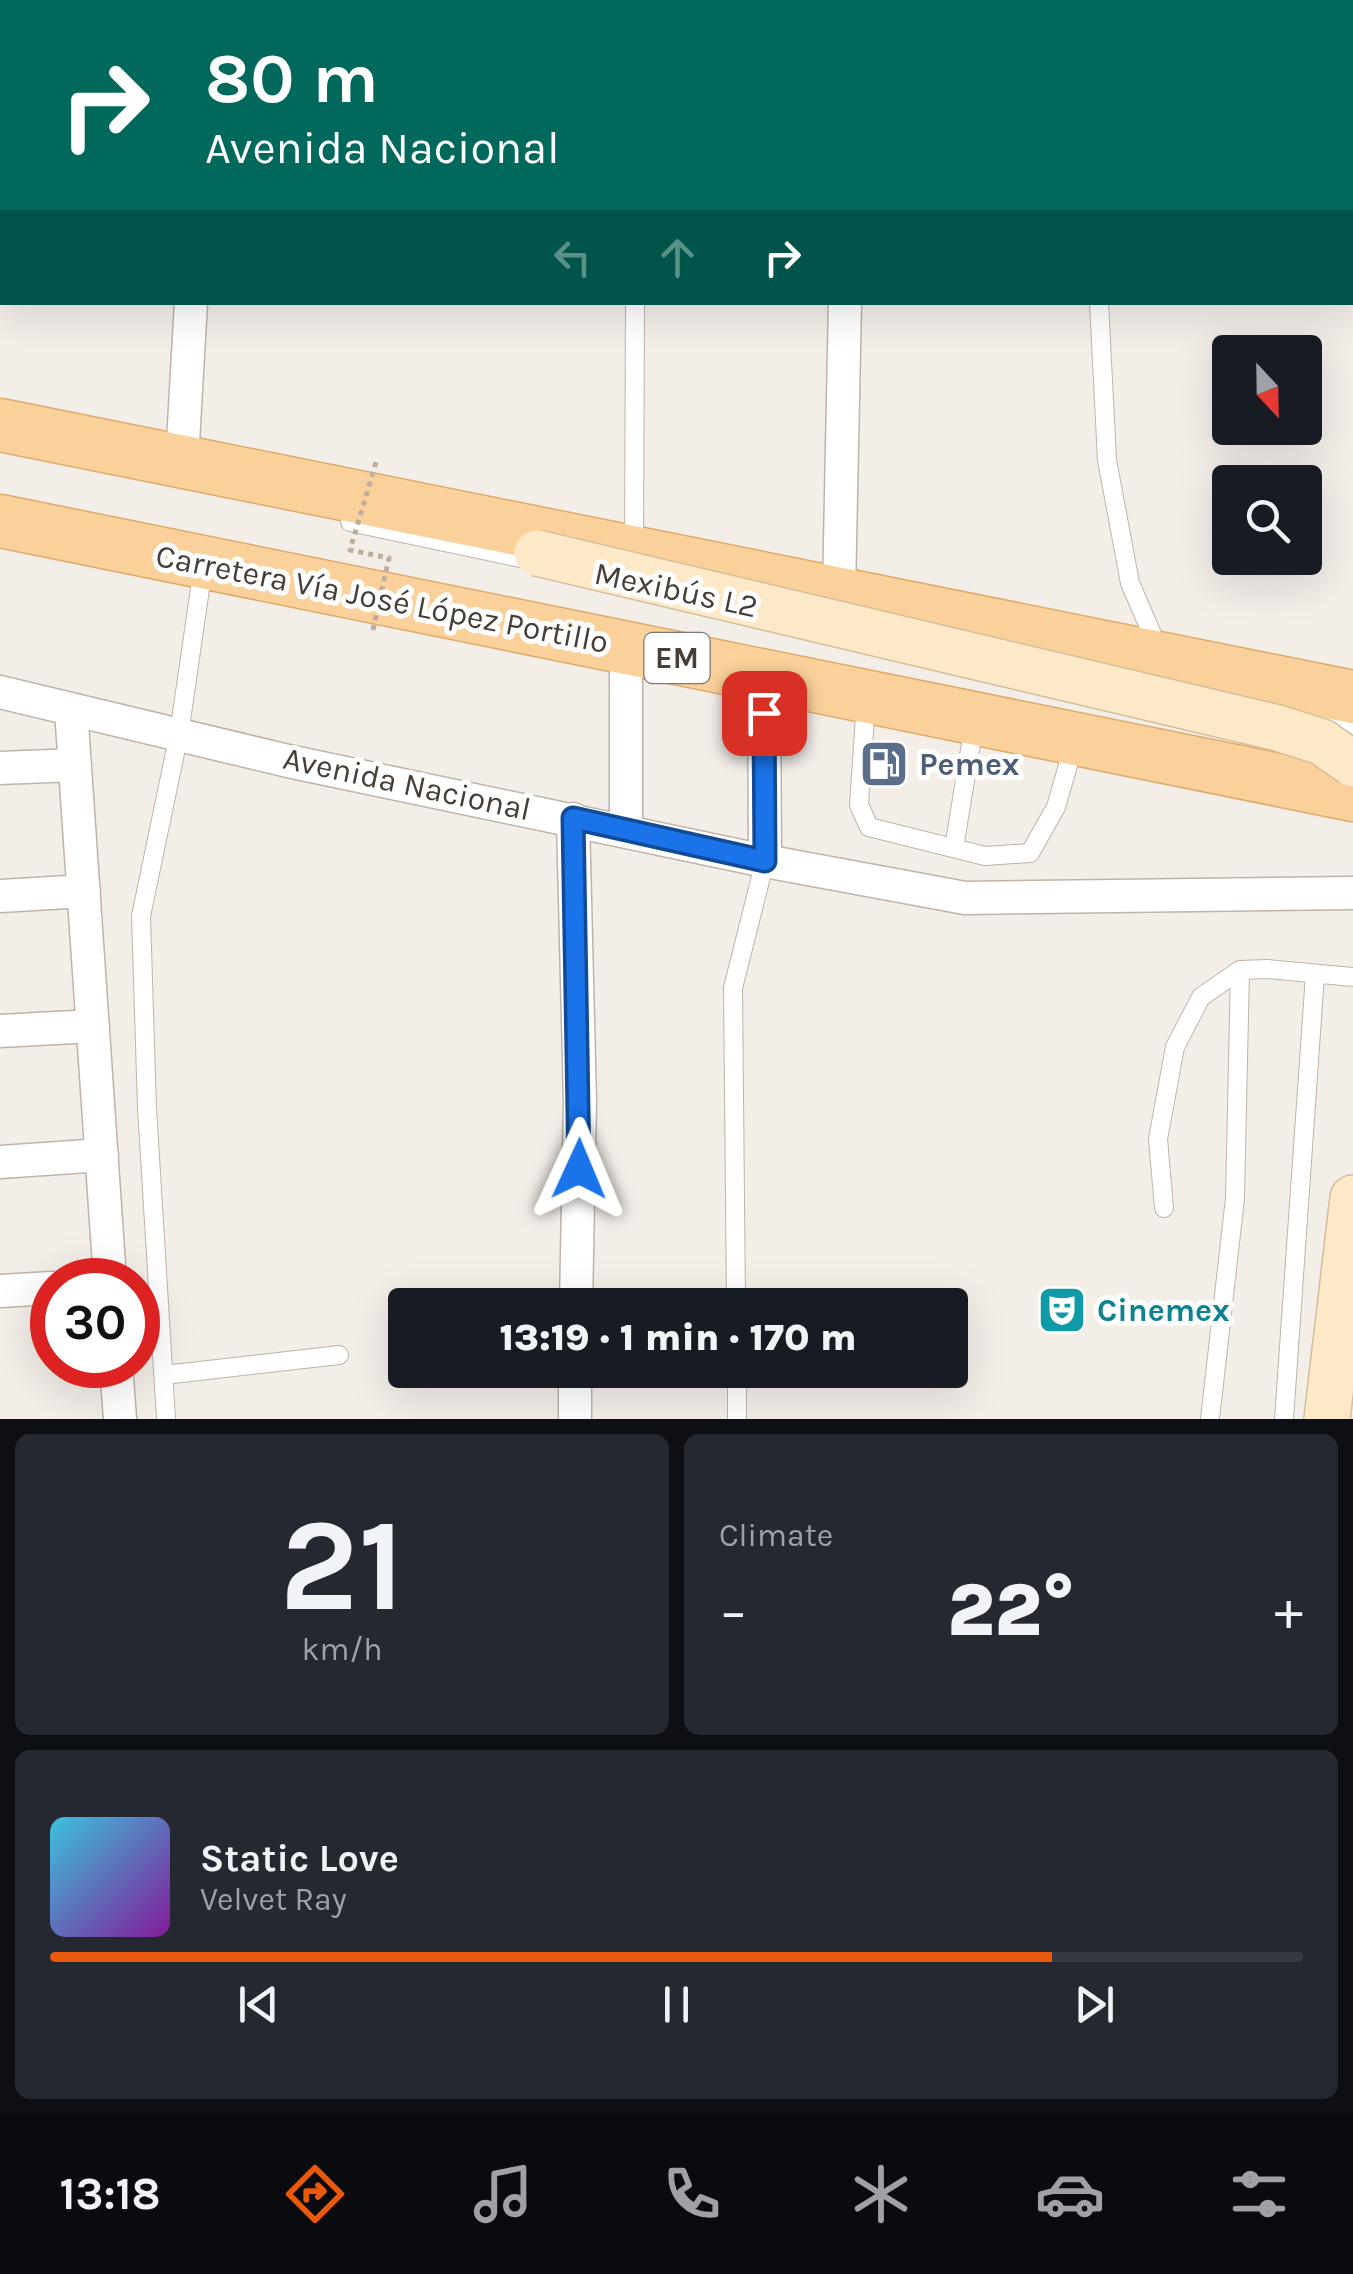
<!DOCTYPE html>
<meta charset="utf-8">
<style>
:root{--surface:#171b24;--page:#242831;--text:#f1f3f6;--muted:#9ea1a6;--line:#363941;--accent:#ea580c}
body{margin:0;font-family:Karla,sans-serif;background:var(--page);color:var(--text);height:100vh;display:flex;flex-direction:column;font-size:38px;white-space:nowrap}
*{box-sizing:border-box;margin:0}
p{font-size:32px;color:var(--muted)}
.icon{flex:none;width:55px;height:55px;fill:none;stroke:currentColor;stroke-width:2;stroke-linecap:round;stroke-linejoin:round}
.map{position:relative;height:1419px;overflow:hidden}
.sheet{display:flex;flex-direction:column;gap:15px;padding:15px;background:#0d0f14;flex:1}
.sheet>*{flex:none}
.banner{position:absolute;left:0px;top:0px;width:1355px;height:305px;box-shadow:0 10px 40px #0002;background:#00695c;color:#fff;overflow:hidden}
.needle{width:65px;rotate:158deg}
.fabs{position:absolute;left:1212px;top:335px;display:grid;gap:20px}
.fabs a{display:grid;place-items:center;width:110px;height:110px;border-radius:10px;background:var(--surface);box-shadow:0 10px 40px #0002;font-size:50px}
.speed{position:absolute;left:30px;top:1258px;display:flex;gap:20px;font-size:50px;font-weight:700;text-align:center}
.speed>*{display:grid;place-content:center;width:130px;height:130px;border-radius:50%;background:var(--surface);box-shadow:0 10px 40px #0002;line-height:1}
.speed .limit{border:15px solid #d22;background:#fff;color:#111}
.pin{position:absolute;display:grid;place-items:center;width:85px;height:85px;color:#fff;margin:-42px;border-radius:20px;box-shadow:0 5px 15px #0006}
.me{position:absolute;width:110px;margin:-55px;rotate:1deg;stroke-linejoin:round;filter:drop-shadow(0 0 8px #0008)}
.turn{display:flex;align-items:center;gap:35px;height:210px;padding:0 40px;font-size:45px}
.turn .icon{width:130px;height:130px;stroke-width:2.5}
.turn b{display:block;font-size:70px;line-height:85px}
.lanes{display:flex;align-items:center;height:95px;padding:0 40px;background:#0003;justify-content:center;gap:50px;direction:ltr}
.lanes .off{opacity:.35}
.big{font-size:75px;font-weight:800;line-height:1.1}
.sheet .widget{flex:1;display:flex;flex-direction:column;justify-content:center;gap:15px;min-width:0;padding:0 35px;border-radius:15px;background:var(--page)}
.sheet .dial{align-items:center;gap:0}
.dial b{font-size:130px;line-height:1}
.song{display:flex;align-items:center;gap:30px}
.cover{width:120px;height:120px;border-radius:15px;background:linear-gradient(135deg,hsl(190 70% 55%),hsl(290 70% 35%))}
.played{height:10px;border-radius:5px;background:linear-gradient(90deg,var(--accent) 80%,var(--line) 80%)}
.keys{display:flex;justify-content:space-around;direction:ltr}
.heat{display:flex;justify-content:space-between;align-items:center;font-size:55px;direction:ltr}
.sheet .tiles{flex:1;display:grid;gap:15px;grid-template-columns:1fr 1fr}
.widget:last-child{grid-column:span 2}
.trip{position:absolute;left:388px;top:1288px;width:580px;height:100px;border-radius:10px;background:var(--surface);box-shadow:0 10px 40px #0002;font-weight:800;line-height:100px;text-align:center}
.menu{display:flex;height:160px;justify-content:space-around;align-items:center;background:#090b0e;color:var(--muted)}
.menu .icon{width:70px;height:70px}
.menu .on{color:var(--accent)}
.menu b{font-size:45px;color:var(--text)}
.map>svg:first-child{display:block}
</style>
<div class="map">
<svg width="1353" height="1419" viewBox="0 0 1353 1419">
<rect width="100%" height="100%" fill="#f3eee8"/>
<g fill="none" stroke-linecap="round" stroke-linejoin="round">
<g stroke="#beb4ab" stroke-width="20">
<path id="service" d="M1114 2V0
M1099 302 1107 460 1130 583 1158 648
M350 522 535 561
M634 548 635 302
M866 702 859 805 869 827 985 856 1030 853 1056 807 1075 741
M1319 724 1353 731
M954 848 974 725
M1164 1208 1158 1139 1175 1047 1201 997 1240 970
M736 1305 733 988 765 861
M737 1370V1419
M164 1375 339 1355
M166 1419 147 1108 141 916 179 734 203 568
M1210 1419 1235 1198 1240 970 1268 969 1353 977
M1284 1419 1315 975"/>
</g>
<g stroke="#beb4ab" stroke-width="35">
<path id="minor" d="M209 2V0
M850 2V0
M182 460 191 302
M839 591 845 302
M626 648V831
M764 676 765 861
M0 692 288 761 765 861 965 898 1353 893
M71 709 110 1280
M0 768 75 765
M573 819 580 1101 576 1305
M0 896 84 891
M0 1031 93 1026
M0 1162 102 1155
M0 1291 52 1288
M116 1365 120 1419
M575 1419V1370"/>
</g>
<g stroke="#d4bd9b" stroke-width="48">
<path id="secondary" d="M1327 1419 1353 1198"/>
</g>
<g stroke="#dfab6a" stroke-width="55">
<path id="primary" d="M0 425 1353 697
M0 521 1353 795"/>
</g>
<use href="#service" stroke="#fff" stroke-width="18"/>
<use href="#minor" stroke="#fff" stroke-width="32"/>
<use href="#secondary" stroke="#fde8c8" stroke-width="45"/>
<use href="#primary" stroke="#fad19a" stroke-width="52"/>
<g stroke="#d4bd9b" stroke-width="48" stroke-linecap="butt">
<path id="secondary-bridge" d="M537 553 1278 728 1322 742 1353 764"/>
</g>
<path stroke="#c0ae9c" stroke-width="5" stroke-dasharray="5 5" stroke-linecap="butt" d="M373 630 389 558 350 550 376 462"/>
<use href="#secondary-bridge" stroke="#fde8c8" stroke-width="45"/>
</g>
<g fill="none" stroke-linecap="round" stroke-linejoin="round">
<g stroke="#114b97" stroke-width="25">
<path id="route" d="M579 1169 573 818 765 861 764 713"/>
</g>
<use href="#route" stroke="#1a73e8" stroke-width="18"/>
</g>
<defs>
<g id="fuel-square" transform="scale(2.5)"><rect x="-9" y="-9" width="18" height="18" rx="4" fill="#5c6f8a" stroke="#fff"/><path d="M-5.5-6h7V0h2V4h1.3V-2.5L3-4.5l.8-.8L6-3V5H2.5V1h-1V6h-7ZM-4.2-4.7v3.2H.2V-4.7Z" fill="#fff"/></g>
<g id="theatre-square" transform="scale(2.5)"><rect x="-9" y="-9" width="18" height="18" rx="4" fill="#0f9aa8" stroke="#fff"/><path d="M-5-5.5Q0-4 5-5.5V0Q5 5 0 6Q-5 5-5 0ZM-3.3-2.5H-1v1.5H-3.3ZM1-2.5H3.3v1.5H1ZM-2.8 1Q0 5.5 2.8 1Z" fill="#fff"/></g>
</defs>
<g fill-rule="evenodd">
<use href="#fuel-square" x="884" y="764"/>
<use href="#theatre-square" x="1062" y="1310"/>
</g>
<g text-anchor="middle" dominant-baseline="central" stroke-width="10" stroke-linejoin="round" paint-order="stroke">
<rect fill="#fff" stroke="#7e7873" stroke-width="2.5" x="644.5" y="633" width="65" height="50" rx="8"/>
<g font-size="30" font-weight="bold" fill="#463e37">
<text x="677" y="658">EM</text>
</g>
<g font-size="32" fill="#463e37" stroke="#fff">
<text transform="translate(676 590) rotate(12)">Mexibús L2</text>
<text transform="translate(382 599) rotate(11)">Carretera Vía José López Portillo</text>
<text transform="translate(407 784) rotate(12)">Avenida Nacional</text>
</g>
<g font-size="32" font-weight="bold" fill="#4e5e75" stroke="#fff" text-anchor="start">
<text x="919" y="764">Pemex</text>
</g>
<g font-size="32" font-weight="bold" fill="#0d838f" stroke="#fff" text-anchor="start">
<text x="1097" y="1310">Cinemex</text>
</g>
</g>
</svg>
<div class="fabs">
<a><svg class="needle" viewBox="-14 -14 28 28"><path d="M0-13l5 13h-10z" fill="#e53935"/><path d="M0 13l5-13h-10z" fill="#9ea1a6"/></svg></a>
<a><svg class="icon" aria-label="search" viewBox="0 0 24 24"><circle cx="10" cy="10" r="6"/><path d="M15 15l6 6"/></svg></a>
</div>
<div class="speed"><div class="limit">30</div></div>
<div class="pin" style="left:764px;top:713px;background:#d93025"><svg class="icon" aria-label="arrive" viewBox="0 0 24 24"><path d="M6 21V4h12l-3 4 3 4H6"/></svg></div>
<svg class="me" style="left:579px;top:1169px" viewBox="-20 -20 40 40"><path d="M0-17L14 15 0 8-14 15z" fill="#1a73e8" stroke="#fff" stroke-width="4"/></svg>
<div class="trip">13:19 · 1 min · 170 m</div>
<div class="banner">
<div class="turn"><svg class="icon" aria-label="right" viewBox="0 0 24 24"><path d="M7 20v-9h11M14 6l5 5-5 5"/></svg><div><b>80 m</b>Avenida Nacional</div></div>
<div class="lanes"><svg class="icon off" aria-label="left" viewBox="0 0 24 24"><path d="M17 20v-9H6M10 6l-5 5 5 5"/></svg><svg class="icon off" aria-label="ahead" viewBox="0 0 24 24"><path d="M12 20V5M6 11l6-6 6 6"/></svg><svg class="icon" aria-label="right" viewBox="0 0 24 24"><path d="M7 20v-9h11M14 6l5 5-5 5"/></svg></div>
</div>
</div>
<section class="sheet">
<div class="tiles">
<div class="widget dial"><b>21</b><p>km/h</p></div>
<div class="widget"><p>Climate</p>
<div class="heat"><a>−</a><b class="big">22°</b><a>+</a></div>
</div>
<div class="widget">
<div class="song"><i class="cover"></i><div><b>Static Love</b><p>Velvet Ray</p></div></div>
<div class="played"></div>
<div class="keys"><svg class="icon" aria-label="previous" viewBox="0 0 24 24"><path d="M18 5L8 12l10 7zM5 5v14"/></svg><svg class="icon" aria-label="pause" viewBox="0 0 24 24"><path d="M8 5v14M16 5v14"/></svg><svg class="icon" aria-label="next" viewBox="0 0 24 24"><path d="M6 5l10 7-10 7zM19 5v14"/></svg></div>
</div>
</div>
</section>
<nav class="menu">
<b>13:18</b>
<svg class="icon on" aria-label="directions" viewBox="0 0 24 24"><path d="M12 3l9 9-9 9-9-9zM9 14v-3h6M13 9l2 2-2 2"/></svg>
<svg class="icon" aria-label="music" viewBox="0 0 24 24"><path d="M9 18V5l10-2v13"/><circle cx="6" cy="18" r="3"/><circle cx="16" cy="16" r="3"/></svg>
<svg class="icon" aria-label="phone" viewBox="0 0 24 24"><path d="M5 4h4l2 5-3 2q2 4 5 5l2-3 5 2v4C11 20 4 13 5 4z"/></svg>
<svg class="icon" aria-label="climate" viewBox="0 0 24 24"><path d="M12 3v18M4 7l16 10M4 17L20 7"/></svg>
<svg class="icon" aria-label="car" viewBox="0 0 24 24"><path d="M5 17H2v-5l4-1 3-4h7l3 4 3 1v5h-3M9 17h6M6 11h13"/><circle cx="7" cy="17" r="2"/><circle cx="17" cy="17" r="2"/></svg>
<svg class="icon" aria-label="filters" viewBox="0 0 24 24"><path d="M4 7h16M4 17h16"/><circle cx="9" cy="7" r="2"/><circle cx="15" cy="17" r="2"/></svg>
</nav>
